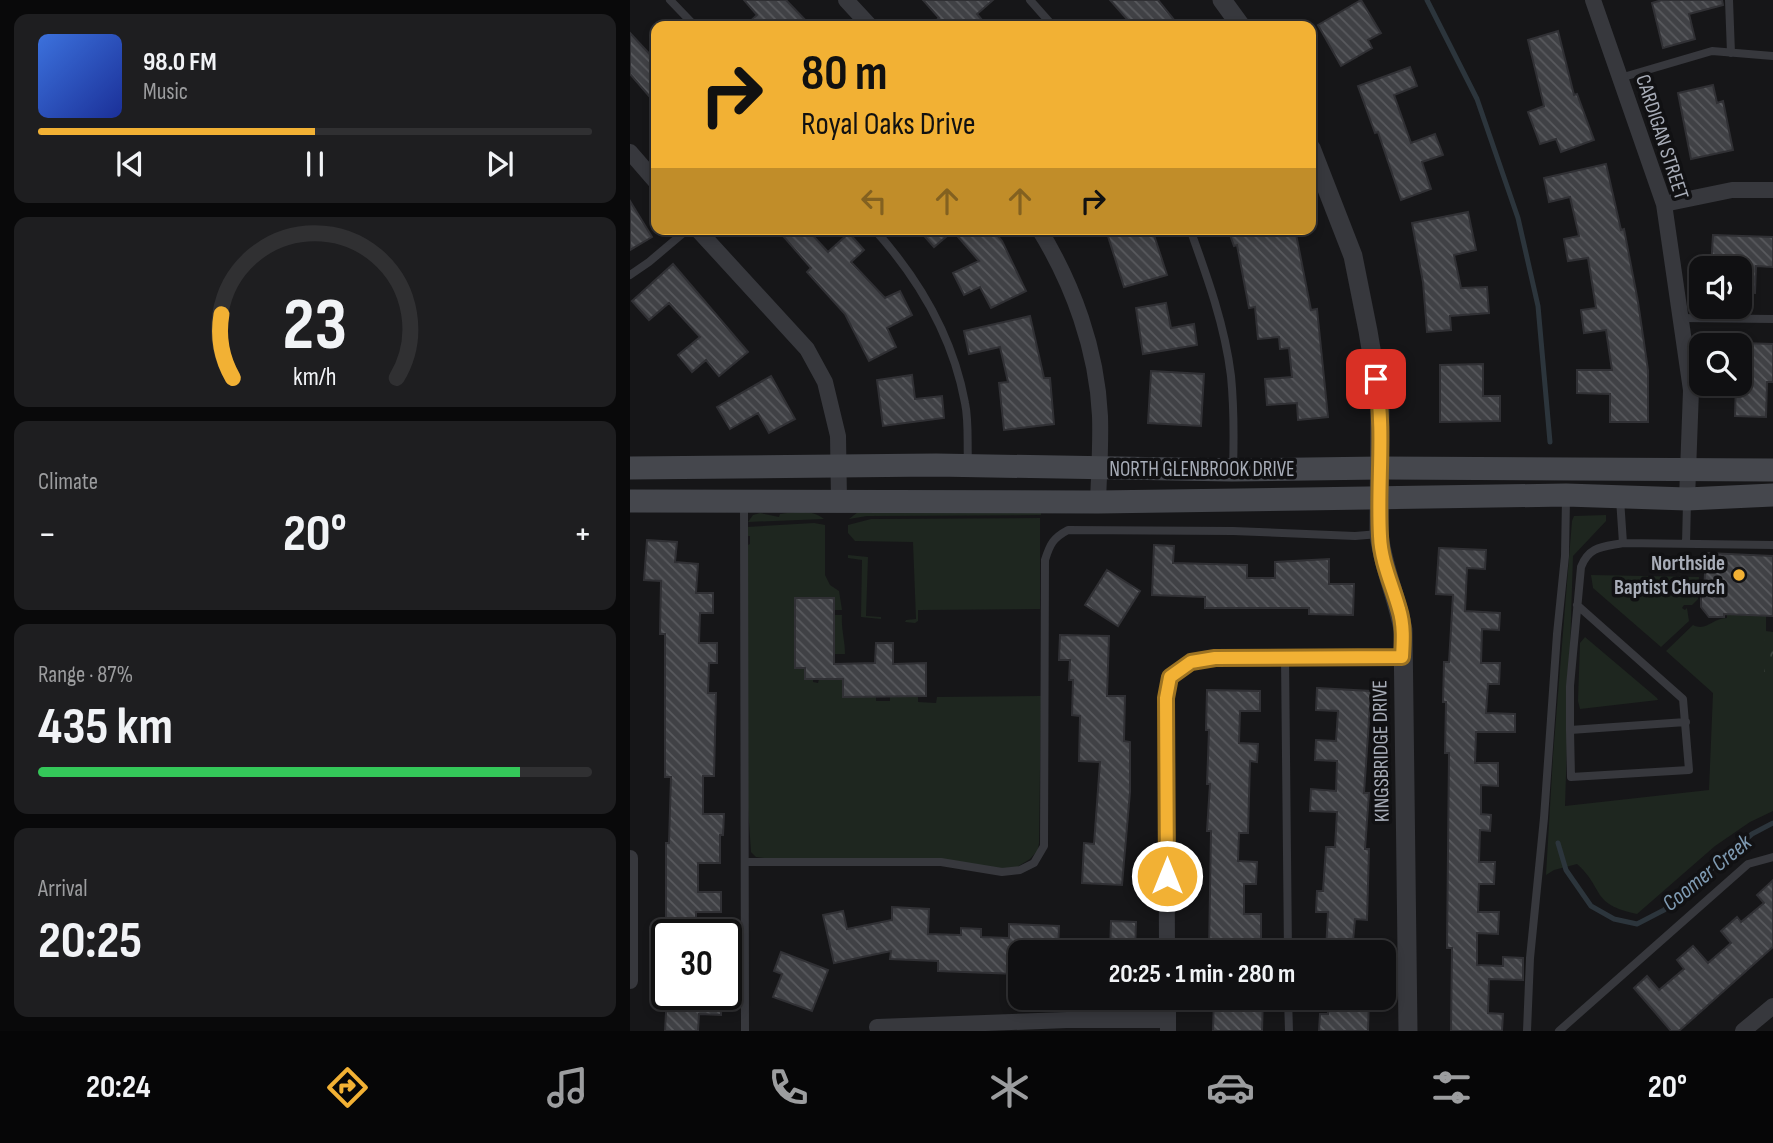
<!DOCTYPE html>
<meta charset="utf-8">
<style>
:root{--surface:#101012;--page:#1e1e20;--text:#f1f3f6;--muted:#9c9d9f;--line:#303032;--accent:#f2b134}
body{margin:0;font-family:"Sofia Sans Condensed",sans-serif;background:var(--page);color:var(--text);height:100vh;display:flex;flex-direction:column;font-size:26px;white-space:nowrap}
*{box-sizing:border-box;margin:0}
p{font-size:23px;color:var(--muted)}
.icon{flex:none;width:38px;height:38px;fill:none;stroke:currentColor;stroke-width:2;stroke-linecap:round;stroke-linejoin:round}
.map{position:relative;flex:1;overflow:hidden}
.panel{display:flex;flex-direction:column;gap:14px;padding:14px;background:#09090a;width:630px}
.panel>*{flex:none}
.hud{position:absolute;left:21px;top:21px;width:665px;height:214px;border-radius:14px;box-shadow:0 4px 10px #0003,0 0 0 2px var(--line);background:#f2b134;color:#111;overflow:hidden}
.controls{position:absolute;left:1059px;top:256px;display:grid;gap:14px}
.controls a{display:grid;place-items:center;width:63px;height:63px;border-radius:14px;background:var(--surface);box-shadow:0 4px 10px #0003,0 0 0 2px var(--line);font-size:35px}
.speed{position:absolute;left:21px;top:919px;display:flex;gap:14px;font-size:35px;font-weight:700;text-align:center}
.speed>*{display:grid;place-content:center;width:91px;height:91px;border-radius:50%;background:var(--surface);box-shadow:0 4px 10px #0003,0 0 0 2px var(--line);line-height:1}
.speed .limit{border:4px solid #111;border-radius:10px;background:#fff;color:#111}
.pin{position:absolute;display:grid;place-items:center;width:60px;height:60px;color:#fff;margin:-30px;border-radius:14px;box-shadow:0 4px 10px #0006}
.me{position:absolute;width:77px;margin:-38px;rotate:0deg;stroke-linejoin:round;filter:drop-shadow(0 0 5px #0008)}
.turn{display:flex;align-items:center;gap:24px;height:147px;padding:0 35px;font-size:32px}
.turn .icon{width:91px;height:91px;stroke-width:2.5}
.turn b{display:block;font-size:49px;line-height:60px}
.lanes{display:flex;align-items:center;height:66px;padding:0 35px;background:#0003;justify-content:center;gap:35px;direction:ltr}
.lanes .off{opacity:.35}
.big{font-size:52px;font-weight:700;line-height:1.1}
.panel .card{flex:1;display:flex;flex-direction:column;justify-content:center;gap:10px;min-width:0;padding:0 24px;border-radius:14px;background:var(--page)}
.panel .dial{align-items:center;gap:0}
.dial svg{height:182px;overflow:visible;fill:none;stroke:var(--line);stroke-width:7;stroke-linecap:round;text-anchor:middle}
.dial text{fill:var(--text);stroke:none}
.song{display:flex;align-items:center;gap:21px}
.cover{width:84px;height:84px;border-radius:10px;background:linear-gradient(135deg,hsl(220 70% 55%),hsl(230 70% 35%))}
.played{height:7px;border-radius:4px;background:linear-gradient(90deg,var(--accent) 50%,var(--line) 50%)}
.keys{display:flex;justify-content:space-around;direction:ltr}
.heat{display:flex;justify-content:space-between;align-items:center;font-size:38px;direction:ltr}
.charge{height:10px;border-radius:5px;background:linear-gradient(90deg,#34c759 87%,var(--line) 0)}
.trip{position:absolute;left:378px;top:940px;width:388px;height:70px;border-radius:14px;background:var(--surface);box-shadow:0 4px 10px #0003,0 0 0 2px var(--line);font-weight:700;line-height:70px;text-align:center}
.menu{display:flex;height:112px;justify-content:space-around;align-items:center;background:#060607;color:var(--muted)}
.menu .icon{width:49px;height:49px}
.menu .on{color:var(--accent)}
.menu b{font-size:32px;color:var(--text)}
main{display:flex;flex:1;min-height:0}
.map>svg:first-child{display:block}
</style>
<main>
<section class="panel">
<div class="card">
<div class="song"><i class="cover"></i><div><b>98.0 FM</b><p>Music</p></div></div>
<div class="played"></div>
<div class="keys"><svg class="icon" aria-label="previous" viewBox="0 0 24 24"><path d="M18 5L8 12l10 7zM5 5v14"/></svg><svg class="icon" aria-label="pause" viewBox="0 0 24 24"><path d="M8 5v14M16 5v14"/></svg><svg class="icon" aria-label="next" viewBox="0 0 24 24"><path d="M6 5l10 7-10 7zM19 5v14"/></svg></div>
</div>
<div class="card dial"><svg viewBox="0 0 100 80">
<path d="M14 69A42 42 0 1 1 86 69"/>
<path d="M14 69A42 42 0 0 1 9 41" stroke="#f2b134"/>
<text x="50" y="56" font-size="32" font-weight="700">23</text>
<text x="50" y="72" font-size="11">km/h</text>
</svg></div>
<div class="card"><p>Climate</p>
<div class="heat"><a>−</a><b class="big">20°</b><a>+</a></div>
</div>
<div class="card"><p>Range · 87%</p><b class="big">435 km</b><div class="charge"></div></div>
<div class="card"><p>Arrival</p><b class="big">20:25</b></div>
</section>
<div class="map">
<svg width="1143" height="1031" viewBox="0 0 1143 1031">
<defs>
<pattern id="park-crowns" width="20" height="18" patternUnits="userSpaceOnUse" patternTransform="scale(1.75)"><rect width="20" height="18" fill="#1e261f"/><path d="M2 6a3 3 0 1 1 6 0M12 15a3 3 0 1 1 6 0" fill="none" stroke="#3c433d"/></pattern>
<pattern id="building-back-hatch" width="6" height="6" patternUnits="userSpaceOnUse" patternTransform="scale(1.75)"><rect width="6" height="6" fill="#404145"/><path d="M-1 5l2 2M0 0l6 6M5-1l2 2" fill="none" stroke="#595a5e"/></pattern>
</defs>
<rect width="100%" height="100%" fill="#161618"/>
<path fill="#1e261f" d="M411 511V515L237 516 219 519 228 512Z
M130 513 149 517 150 514C164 512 183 509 194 519L118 522 123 515Z
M976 515V521L943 556 935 806 1079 790 1083 693 1036 651 1063 625C1077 632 1082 618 1097 618V614L1136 616V631L1143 632V811L1120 822 1085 846 1007 914C960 904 975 889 947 864L924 870 916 875 923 756 942 521 944 516Z
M410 518V609L288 610V621L285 623 275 622 276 620 286 619 283 542 225 541 218 533V525L241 519Z
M184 523 195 525V575L200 585 209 591 212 610H204V598H165V667L175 668V679H183V682L188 683 189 679H213L214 697H246V701H260V697H288V702L306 703 307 697 411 696 409 843 408 850 400 859 387 867 370 869 311 859H141L126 857 121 852 118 808V545L120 544V536H117V527Z
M218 555 238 557 236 616 251 617V619L231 617 232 560 218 558Z
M961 575 1069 577 1068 599 1062 605H1054L1052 608 1055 610 1057 608 1059 621 1031 647 963 588Z
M204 615H212C211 629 215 640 215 654H204Z
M955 637 1027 698 1028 700 950 709 948 701 950 643Z"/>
<path fill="url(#park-crowns)" d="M1135 638 1143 639V672H1134Z"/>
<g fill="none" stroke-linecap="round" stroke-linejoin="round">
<path stroke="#2c353c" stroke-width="5" d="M797 0 847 99 888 218 908 306 920 442
M928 843 936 870 961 906 984 919 1007 924 1034 910 1122 834 1143 823"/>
</g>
<path fill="url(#building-back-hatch)" stroke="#303034" stroke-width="2" d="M114 0H156L181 26H115L127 15Z
M293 0H363L347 14 357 26H300L309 18Z
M480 0H528L549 26H503Z
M731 0 751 33 738 40 742 48 711 66 688 25Z
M1032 0H1092L1093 5 1059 14 1065 39 1033 48 1022 3Z
M928 31 944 95 947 94 964 140 931 152 926 139 910 144 898 112 914 106 898 40Z
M0 33 26 61V104L0 74Z
M780 67 787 86 764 95 781 143 805 134 813 155 792 162 801 189 771 200 748 132 745 133 728 86Z
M1083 85 1087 103 1093 101 1103 150 1061 159 1048 93Z
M976 164 991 230 994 229 1008 302 1018 370V422H980V394L947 393V370H982L976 330 954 333 951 310 966 308 958 258 938 261 934 239 949 236 940 197 919 202 914 178Z
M0 201 22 237 0 250Z
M838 212 846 250 824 255 831 288 857 287 859 313 820 316 821 330 797 332 793 282 782 223Z
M147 229H177L198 252 219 233 234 250 221 262 255 298 270 291 282 315 257 328 266 347 239 361 215 314 177 272 181 268Z
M288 229H362L372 241 396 291 361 308 350 287 334 295 323 273 349 261 323 231 304 247Z
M488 229H522L537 275 494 287 477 233Z
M598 229H665L681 310 687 309 698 417 668 420 667 403 637 405 635 379 662 377 659 348 650 349 649 337 628 339 625 307 619 308 607 245 604 246Z
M1083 235 1143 237V267L1126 266 1125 293 1110 292V268H1081Z
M43 264 118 352 89 376 76 360 62 372 48 355 70 337 39 303 19 320 2 301Z
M536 303 541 328 564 324 567 345 513 354 506 308Z
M400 316 414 378H420L424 424 374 430 369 383 378 382 370 347 339 354 334 331Z
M1110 343 1143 344V382H1137L1136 417 1105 416 1106 383H1110Z
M853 364V396H870V421L810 422V365Z
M521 371 574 374 571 426 518 423Z
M282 375 285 399 312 396 314 418 253 426 247 380Z
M141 376 165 419 139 433 128 413 100 429 87 407Z
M17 540 47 542 45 562 68 564 66 593H83V613H70L69 643H87V663H79L78 693H86L84 776H73V814H94L93 835H90V863H68V892H91V912H66V934H36V843H39L41 777H35V634H30L31 581 14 580Z
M524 545 544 546 543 563 617 565V578H645V562L699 559V584H724L723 615 679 614V608H575V597L522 595Z
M809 548 856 550 855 569 837 568 835 611 870 613 869 630 852 629 851 663H870L869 684H858L856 713 885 714V732H846L845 763H868V786L851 785V814L861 815 860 831 850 830 849 862H865L864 884H849L848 912H869L868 934 847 933V965L873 966V957L893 958V980L859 979 858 1013 873 1014 872 1031H821L822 948H817L819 753H815L816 702H813L814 662H819L823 595 806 594Z
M1076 553 1143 556V616L1094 614V617H1079L1071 607V593H1074Z
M477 570 510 591 488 626 455 605Z
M165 598H204V664L245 663 246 643H263V664L296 663V696L213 697V679H175V668H165Z
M430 635 479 636 477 696H495L494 741 500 742V792L492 885 452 883 454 843 464 844 470 762 449 761 450 716 442 715 443 680H439L440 660H429Z
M687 688 741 691 734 793H739L735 849H739L737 920 725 919 722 952H696L698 912H686L687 891H693L696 847H705L707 812 680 811 681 789 706 791 707 761 685 760 686 740 706 741 708 711 686 710Z
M577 690 630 691V711H610L609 743 628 744 627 762 620 761 618 833H609L608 861 627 862 626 884H614V914H631V952H579L581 831H577L580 784H577L579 730H576Z
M1143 880V947L1049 1031H1041L1004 988 1017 976 1029 990 1054 969 1047 960 1063 946 1078 963 1101 943 1091 931 1107 917 1111 922 1134 903 1127 895Z
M262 907 299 909 298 934 331 935V928L351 929V937L379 938V924L429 926 428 952H390V974L308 971V961L260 959 261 951 204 963 193 915 213 911 217 929 262 920Z
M481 921 506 922 505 952H480Z
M151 952 198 970 182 1011 143 997 152 974 144 971Z
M37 994H92L91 1015 69 1014 68 1031H35Z
M584 998H633L632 1031H583Z
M705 998H739L738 1031H689L690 1014H698V1002H705Z"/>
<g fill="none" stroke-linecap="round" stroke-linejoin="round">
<path stroke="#37383d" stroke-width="8" d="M40 0 65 26
M400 0 423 26
M1099 0 1101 53
M990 78 1082 51 1143 56
M244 229C289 279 323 337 335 403 339 422 337 443 338 462
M560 229C577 276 595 326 601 376 604 407 604 438 603 469
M0 275 19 262 58 229
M1051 318 1143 319
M990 499 993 543 1143 545
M114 504 115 1031
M1056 544 1057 502
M947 605 1053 699 1059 770 941 777 940 730 1056 722
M655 657 658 952
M940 730V686L951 567C959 546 973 547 993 543
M115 862H311L372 872 390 870 404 863 414 846 415 560C420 544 423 538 438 530L603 531 725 536 749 534
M658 998 659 1031
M897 1031 900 958 914 818 927 634 935 556 936 498
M929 1031 1118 864 1143 857"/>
<path stroke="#37383d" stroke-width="16" d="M216 0 240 26
M963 0 1034 204 1061 390 1057 499
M0 152 26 182
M1034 204 1102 190H1143
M67 229 177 349 195 382 208 436 209 501
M409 229C443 284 467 350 470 416 471 444 469 473 468 502
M0 858V981
M537 952 536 698 540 677 561 662 585 658 772 657
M538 998V1031
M247 1027 437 1020H538
M1113 1031 1143 1006"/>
<path stroke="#37383d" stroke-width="19" d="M592 0 611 26
M681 148 723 256 738 331 750 403 749 534C753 568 767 597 773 630L778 1031"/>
<path stroke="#45474d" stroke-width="23" d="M0 468 306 465 602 470 751 468 1143 470
M0 501 468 502 936 495 1057 499 1143 495"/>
</g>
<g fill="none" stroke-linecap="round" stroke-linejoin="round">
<g stroke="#9d7322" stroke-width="18">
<path id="route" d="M537 876 536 698 540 677 561 662 585 658 772 657C773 641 774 625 769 609 762 584 751 562 750 536 747 483 755 432 746 379"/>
</g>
<use href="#route" stroke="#f2b134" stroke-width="12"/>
</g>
<circle fill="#f2b134" stroke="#111113" stroke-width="2.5" cx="1109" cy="575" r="7"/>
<g text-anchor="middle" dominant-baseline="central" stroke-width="7" stroke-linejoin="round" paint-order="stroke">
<g font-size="21" fill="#a8adb8" stroke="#111113">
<text transform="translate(1032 137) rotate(72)">CARDIGAN STREET</text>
<text x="572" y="469">NORTH GLENBROOK DRIVE</text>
<text transform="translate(751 751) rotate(-91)">KINGSBRIDGE DRIVE</text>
</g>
<g font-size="21" font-weight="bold" fill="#a8adb8" stroke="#111113" text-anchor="end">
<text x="1095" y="563">Northside<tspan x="1095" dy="24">Baptist Church</tspan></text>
</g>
<g font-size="23" font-style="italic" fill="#7f9bb3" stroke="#111113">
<text transform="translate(1077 873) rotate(-39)">Coomer Creek</text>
</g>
</g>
</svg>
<div class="controls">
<a><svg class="icon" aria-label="sound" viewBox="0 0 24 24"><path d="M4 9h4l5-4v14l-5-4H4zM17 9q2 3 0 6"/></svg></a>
<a><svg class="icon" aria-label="search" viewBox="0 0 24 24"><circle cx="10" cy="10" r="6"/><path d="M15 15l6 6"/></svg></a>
</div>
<div class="speed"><div class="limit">30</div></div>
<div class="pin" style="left:746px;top:379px;background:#d93025"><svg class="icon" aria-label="arrive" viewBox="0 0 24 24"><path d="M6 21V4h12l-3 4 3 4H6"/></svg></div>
<svg class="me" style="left:537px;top:876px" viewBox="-20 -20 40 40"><circle r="17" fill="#f2b134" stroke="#fff" stroke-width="3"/><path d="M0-11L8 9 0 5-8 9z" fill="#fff"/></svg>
<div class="trip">20:25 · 1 min · 280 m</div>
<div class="hud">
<div class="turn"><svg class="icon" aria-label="right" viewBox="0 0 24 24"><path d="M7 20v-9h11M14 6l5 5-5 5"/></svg><div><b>80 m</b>Royal Oaks Drive</div></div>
<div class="lanes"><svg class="icon off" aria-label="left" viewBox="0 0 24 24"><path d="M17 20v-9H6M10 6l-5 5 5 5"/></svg><svg class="icon off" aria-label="ahead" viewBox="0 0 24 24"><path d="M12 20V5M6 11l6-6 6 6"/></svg><svg class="icon off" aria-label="ahead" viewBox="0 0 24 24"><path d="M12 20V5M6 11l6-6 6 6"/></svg><svg class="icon" aria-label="right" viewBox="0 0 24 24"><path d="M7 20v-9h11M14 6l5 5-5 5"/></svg></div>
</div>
</div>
</main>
<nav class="menu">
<b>20:24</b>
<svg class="icon on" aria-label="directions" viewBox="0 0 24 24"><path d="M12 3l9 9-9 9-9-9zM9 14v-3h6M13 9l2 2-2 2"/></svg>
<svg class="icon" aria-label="music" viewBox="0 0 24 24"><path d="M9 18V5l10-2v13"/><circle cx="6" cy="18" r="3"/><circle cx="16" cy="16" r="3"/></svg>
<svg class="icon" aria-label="phone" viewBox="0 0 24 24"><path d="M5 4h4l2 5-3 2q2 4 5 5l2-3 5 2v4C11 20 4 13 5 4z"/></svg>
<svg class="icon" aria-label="climate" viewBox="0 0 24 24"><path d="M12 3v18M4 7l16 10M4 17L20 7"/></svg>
<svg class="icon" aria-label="car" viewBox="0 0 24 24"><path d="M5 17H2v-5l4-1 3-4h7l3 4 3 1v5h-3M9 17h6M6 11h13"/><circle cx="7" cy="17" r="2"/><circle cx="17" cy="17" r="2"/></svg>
<svg class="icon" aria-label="filters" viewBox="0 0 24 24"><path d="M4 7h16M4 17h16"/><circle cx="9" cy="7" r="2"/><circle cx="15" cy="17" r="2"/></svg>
<b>20°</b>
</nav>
